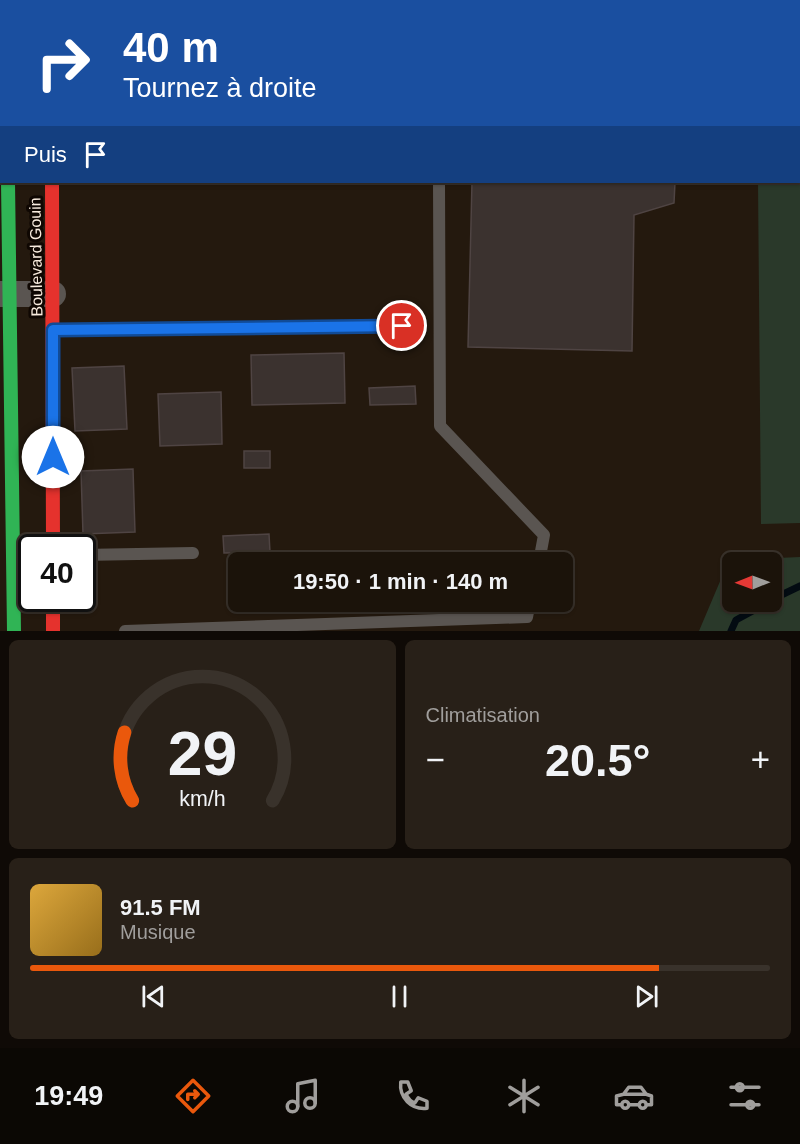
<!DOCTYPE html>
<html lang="fr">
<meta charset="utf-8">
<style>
:root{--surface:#1b130a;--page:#282018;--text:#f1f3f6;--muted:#a09e9c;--line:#39322b;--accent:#ea580c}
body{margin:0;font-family:Arial,sans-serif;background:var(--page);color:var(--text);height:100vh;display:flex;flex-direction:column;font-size:22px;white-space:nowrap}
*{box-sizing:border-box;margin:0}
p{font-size:20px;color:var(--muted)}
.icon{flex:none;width:33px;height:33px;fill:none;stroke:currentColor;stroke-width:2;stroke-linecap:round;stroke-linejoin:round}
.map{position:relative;height:631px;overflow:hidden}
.sheet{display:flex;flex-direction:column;gap:9px;padding:9px;background:#0f0a06;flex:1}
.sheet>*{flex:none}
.banner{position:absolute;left:0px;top:0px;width:801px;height:183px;box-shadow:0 2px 4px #0004,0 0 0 2px var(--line);background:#1a4fa0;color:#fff;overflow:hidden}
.needle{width:39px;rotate:269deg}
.buttons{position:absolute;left:722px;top:552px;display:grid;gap:12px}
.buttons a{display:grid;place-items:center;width:60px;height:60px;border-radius:9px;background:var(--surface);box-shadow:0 2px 4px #0004,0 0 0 2px var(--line);font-size:30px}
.speed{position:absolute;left:18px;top:534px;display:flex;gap:12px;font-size:30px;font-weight:700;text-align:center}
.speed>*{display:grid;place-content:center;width:78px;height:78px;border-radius:50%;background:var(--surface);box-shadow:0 2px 4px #0004,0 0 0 2px var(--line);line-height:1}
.speed .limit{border:3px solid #111;border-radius:9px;background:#fff;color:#111}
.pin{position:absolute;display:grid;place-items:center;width:51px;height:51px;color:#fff;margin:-26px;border:3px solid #fff;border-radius:50%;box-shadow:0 2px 6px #0007}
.me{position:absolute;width:66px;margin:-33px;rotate:0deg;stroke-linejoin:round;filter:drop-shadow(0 0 4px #0008)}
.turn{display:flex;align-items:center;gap:21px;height:126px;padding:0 24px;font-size:27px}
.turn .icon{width:78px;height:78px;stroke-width:2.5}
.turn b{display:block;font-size:42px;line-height:51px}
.then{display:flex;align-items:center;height:57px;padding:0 24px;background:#0003;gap:12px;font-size:22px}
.big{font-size:45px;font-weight:600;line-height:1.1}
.sheet .card{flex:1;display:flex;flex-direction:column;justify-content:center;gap:9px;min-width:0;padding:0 21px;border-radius:9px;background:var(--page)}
.sheet .dial{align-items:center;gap:0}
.dial svg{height:156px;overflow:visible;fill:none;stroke:var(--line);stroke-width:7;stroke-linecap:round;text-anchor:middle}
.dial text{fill:var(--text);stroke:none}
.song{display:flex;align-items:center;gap:18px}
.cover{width:72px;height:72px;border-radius:9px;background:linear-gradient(135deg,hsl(40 70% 55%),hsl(40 70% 35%))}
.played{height:6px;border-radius:3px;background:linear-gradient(90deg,var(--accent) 85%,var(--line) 85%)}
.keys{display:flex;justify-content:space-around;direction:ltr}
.heat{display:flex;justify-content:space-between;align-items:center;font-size:33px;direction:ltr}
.sheet .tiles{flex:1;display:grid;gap:9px;grid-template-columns:1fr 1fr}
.card:last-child{grid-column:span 2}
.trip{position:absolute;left:228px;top:552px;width:345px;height:60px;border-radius:9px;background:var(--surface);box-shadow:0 2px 4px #0004,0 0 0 2px var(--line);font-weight:600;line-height:60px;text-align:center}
.dock{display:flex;height:96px;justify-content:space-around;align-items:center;background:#0b0804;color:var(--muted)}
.dock .icon{width:42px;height:42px}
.dock .on{color:var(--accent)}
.dock b{font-size:27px;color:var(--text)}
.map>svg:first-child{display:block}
</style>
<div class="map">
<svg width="800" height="631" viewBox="0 0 800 631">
<rect width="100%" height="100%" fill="#24190e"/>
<path fill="#2a392a" d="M800 103V523L761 524 758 182H800Z
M800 557V631H699L721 579 732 575V602H771V562H766L778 558Z"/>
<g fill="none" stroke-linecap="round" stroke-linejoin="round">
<path stroke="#030b12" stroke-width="7" d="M771 600 800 586
M731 631 736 620 769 602"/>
</g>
<path fill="#3b322f" stroke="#4f4443" stroke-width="1.5" d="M115 0H401V2H115Z
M437 0H506L437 2Z
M570 0H678L570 2Z
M472 182H675L674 203 634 215 632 351 468 347Z
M344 353 345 403 252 405 251 355Z
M124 366 127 429 75 431 72 368Z
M415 386 416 404 370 405 369 388Z
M221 392 222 444 160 446 158 394Z
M244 451H270V468H244Z
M133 469 135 532 83 534 81 471Z
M269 534 270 552 224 553 223 536Z"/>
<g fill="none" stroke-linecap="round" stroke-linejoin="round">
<path stroke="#5a5551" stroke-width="12" d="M439 182 440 426 544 535 539 562
M54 330 402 326
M82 555 193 553
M125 631 527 617 530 602"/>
<path stroke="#5a5551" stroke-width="26" d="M0 294H53"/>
<path stroke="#30b455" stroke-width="14" d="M7 0V2
M8 182 14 631"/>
<path stroke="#e5322d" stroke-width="14" d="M50 0V2
M52 182 53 548
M53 598V631"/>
</g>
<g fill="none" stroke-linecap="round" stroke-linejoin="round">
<g stroke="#114b97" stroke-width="15">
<path id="route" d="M53 457V330L402 326"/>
</g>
<use href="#route" stroke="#1a73e8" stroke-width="10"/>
</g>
<g text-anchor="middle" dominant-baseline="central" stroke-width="6" stroke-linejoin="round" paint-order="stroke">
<g font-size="16" fill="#f8ebde" stroke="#0f0702">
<text transform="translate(36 257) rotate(-91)">Boulevard Gouin</text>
</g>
</g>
</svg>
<div class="buttons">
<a><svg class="needle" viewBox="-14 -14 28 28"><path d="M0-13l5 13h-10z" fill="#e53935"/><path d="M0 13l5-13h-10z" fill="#a09e9c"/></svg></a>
</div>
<div class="speed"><div class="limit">40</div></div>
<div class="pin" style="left:402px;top:326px;background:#d93025"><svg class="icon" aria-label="arrive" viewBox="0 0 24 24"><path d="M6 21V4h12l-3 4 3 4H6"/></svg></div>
<svg class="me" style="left:53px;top:457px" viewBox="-20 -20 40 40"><circle r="19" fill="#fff"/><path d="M0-13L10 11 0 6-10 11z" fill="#1a73e8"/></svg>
<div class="trip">19:50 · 1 min · 140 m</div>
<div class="banner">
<div class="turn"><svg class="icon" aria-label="right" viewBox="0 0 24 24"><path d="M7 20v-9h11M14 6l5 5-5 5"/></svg><div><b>40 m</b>Tournez à droite</div></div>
<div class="then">Puis<svg class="icon" aria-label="arrive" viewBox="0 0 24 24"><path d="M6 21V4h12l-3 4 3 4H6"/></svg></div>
</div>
</div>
<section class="sheet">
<div class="tiles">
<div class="card dial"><svg viewBox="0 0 100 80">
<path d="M14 69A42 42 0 1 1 86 69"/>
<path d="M14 69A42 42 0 0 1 10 34" stroke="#ea580c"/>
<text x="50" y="56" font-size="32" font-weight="700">29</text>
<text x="50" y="72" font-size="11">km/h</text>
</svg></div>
<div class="card"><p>Climatisation</p>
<div class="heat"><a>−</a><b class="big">20.5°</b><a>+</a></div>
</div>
<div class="card">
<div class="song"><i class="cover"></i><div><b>91.5 FM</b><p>Musique</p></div></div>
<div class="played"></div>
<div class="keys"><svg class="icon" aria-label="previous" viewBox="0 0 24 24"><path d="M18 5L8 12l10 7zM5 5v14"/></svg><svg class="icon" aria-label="pause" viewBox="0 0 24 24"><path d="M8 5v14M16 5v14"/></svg><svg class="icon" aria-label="next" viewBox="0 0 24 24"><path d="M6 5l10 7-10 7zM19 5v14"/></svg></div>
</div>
</div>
</section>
<nav class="dock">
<b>19:49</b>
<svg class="icon on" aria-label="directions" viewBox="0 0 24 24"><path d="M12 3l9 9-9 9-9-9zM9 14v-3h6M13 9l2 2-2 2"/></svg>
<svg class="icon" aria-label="music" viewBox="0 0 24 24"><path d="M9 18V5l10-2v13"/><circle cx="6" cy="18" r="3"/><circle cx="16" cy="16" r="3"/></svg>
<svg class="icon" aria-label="phone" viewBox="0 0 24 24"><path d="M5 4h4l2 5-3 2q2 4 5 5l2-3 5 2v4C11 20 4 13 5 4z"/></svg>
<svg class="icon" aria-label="climate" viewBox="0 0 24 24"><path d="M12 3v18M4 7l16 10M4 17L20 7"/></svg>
<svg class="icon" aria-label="car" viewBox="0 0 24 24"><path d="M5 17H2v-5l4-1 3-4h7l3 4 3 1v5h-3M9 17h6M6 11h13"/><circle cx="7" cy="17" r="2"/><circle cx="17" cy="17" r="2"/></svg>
<svg class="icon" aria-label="filters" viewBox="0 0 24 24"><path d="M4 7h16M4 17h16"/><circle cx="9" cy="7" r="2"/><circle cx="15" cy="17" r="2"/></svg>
</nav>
